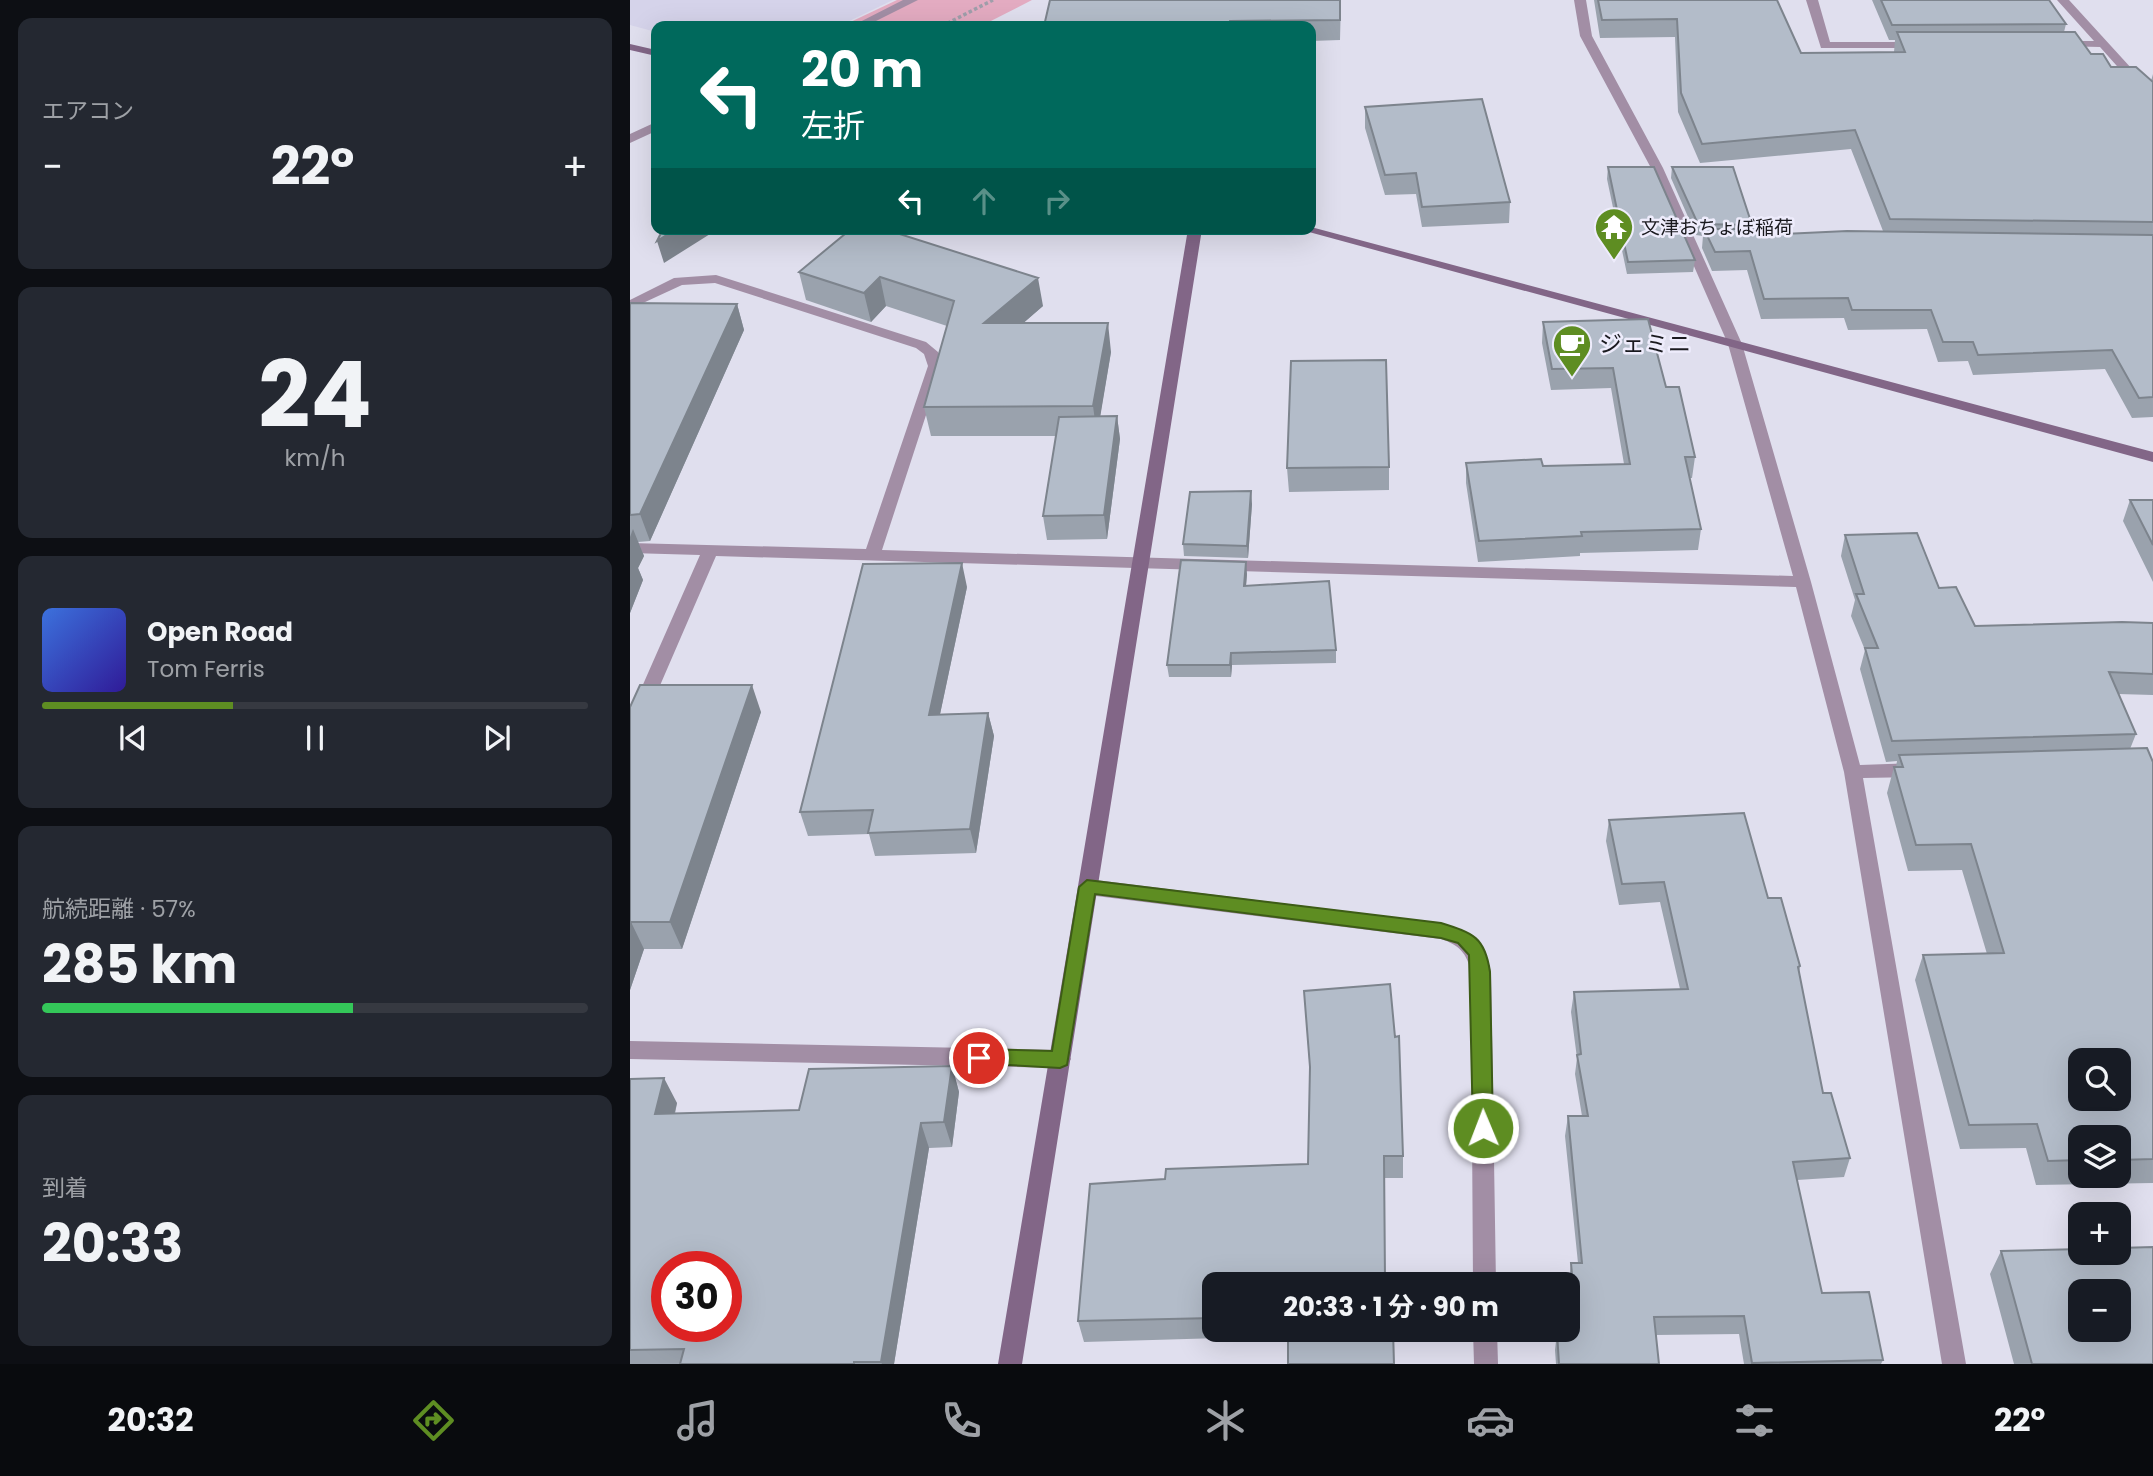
<!DOCTYPE html>
<html lang="ja">
<meta charset="utf-8">
<style>
:root{--surface:#171b24;--page:#242831;--text:#f1f3f6;--muted:#9ea1a6;--line:#363941;--accent:#5e8d22}
body{margin:0;font-family:Poppins,"Noto Sans JP",sans-serif;background:var(--page);color:var(--text);height:100vh;display:flex;flex-direction:column;font-size:26px;white-space:nowrap}
*{box-sizing:border-box;margin:0}
p{font-size:23px;color:var(--muted)}
.icon{flex:none;width:38px;height:38px;fill:none;stroke:currentColor;stroke-width:2;stroke-linecap:round;stroke-linejoin:round}
.map{position:relative;flex:1;overflow:hidden}
.side{display:flex;flex-direction:column;gap:18px;padding:18px;background:#0d0f14;width:630px}
.side>*{flex:none}
.banner{position:absolute;left:21px;top:21px;width:665px;height:214px;border-radius:14px;box-shadow:0 7px 28px #0002;background:#00695c;color:#fff;overflow:hidden}
.fabs{position:absolute;left:1438px;top:1048px;display:grid;gap:14px}
.fabs a{display:grid;place-items:center;width:63px;height:63px;border-radius:14px;background:var(--surface);box-shadow:0 7px 28px #0002;font-size:35px}
.speed{position:absolute;left:21px;top:1251px;display:flex;gap:14px;font-size:35px;font-weight:700;text-align:center}
.speed>*{display:grid;place-content:center;width:91px;height:91px;border-radius:50%;background:var(--surface);box-shadow:0 7px 28px #0002;line-height:1}
.speed .limit{border:10px solid #d22;background:#fff;color:#111}
.pin{position:absolute;display:grid;place-items:center;width:60px;height:60px;color:#fff;margin:-30px;border:4px solid #fff;border-radius:50%;box-shadow:0 2px 7px #0007}
.me{position:absolute;width:77px;margin:-38px;rotate:359deg;stroke-linejoin:round;filter:drop-shadow(0 0 5px #0008)}
.turn{display:flex;align-items:center;gap:24px;height:147px;padding:0 35px;font-size:32px}
.turn .icon{width:91px;height:91px;stroke-width:2.5}
.turn b{display:block;font-size:49px;line-height:60px}
.lanes{display:flex;align-items:center;height:66px;padding:0 35px;background:#0003;justify-content:center;gap:35px;direction:ltr}
.lanes .off{opacity:.35}
.big{font-size:52px;font-weight:700;line-height:1.1}
.side .tile{flex:1;display:flex;flex-direction:column;justify-content:center;gap:10px;min-width:0;padding:0 24px;border-radius:14px;background:var(--page)}
.side .dial{align-items:center;gap:0}
.dial b{font-size:91px;line-height:1}
.song{display:flex;align-items:center;gap:21px}
.cover{width:84px;height:84px;border-radius:10px;background:linear-gradient(135deg,hsl(220 70% 55%),hsl(250 70% 35%))}
.played{height:7px;border-radius:4px;background:linear-gradient(90deg,var(--accent) 35%,var(--line) 35%)}
.keys{display:flex;justify-content:space-around;direction:ltr}
.heat{display:flex;justify-content:space-between;align-items:center;font-size:38px;direction:ltr}
.charge{height:10px;border-radius:5px;background:linear-gradient(90deg,#34c759 57%,var(--line) 0)}
.trip{position:absolute;left:572px;top:1272px;width:378px;height:70px;border-radius:14px;background:var(--surface);box-shadow:0 7px 28px #0002;font-weight:700;line-height:70px;text-align:center}
.menu{display:flex;height:112px;justify-content:space-around;align-items:center;background:#090b0e;color:var(--muted)}
.menu .icon{width:49px;height:49px}
.menu .current{color:var(--accent)}
.menu b{font-size:32px;color:var(--text)}
main{display:flex;flex:1;min-height:0}
.map>svg:first-child{display:block}
</style>
<main>
<section class="side">
<div class="tile"><p>エアコン</p>
<div class="heat"><a>−</a><b class="big">22°</b><a>+</a></div>
</div>
<div class="tile dial"><b>24</b><p>km/h</p></div>
<div class="tile">
<div class="song"><i class="cover"></i><div><b>Open Road</b><p>Tom Ferris</p></div></div>
<div class="played"></div>
<div class="keys"><svg class="icon" aria-label="previous" viewBox="0 0 24 24"><path d="M18 5L8 12l10 7zM5 5v14"/></svg><svg class="icon" aria-label="pause" viewBox="0 0 24 24"><path d="M8 5v14M16 5v14"/></svg><svg class="icon" aria-label="next" viewBox="0 0 24 24"><path d="M6 5l10 7-10 7zM19 5v14"/></svg></div>
</div>
<div class="tile"><p>航続距離 · 57%</p><b class="big">285 km</b><div class="charge"></div></div>
<div class="tile"><p>到着</p><b class="big">20:33</b></div>
</section>
<div class="map">
<svg width="1523" height="1364" viewBox="0 0 1523 1364">
<rect width="100%" height="100%" fill="#e0dfee"/>
<path fill="#d5d3ea" d="M0 0H263L209 26H26V32L0 25Z"/>
<path fill="#e3abc1" d="M267 0H402L351 26H212Z"/>
<g fill="none" stroke-linecap="round" stroke-linejoin="round">
<path stroke="#9f9eaa" stroke-width="3.5" stroke-dasharray="3.5 2.5" stroke-linecap="butt" d="M312 26 363 0"/>
<path fill="#a28ea5" fill-rule="evenodd" d="M273 0H288L236 26H222Z
M944 0H956L962 36 1033 168 1112 344 1181 582 1230 765 1286 763 1292 765 1295 770 1292 775 1286 777 1233 778 1336 1364H1312L1214 772 1166 587 86 556 9 734 6 739 0 741V714L70 555 0 553V543L236 549 298 366 294 354 286 348 85 283 52 285 0 309V300L44 278 86 275 296 342 308 352 312 366 252 550 1163 576 1098 344 1021 168 950 36Z
M1176 0H1188L1200 42H1289L1295 45 1289 48H1191Z
M1427 0H1439L1523 92V103L1519 102 1470 47 1428 46 1426 44 1432 41H1464Z
M26 122V131L0 143V134Z
M458 879 811 923C839 932 855 942 861 972L866 1284H843L841 972C837 953 829 945 811 939L458 895 451 892 448 887 451 882Z
M0 1041 430 1050 437 1053 441 1059 437 1065 430 1068 0 1059Z
M843 1330H867L868 1364H844Z"/>
<path fill="#826687" fill-rule="evenodd" d="M0 44 26 50V56L0 50Z
M681 227 1523 452V462L668 229H681Z
M558 229H572L392 1364H368Z"/>
</g>
<path fill="#9aa2ad" fill-rule="evenodd" d="M420 0H711L710 40 681 41V26H414Z
M964 0H1147L1171 53 1264 52 1265 40H1259L1242 0H1419L1436 24 1434 32 1461 54 1481 67 1521 81 1523 74V417L1502 418 1475 369 1343 375 1338 361 1308 362 1297 329 1218 330 1214 318 1131 319 1117 270 1082 271 1072 248 1073 236 1066 235 1041 178 1042 167 1122 225 1121 229 1129 235 1253 231 1221 149 1070 163 1048 112 1045 37 970 38Z
M735 107 880 202 879 223 792 227 786 194 755 195 735 128Z
M978 167 1065 260 1063 272 997 274 977 179Z
M221 229 413 306 393 323 481 352 470 416H487L490 439 477 539 417 540 413 516 426 436H301L294 407 317 326 256 306 241 322 176 300 169 272Z
M0 303 107 304 114 330 20 541 8 542 14 556 8 568 13 580 0 613Z
M913 322 1036 387 1065 457 1062 478H1059L1071 529 1068 550 950 553V556L848 562 836 483V463L913 466 994 464 981 388 921 390 912 343Z
M759 467V490L659 492 657 468Z
M1500 500H1523V582L1493 521Z
M622 504 618 558 554 556 553 544Z
M1215 535 1309 588 1345 626 1523 623V695L1488 694 1506 734 1500 749 1523 762V1183L1406 1185 1396 1148 1330 1149 1285 980 1293 955 1357 954 1332 870 1278 871 1257 793 1264 767H1266L1267 761 1256 762 1230 669 1235 650 1221 616 1225 600 1211 556ZM1451 1138H1489V1176H1451Z
M617 574 616 585 706 650V663L602 665 601 677H539L537 665Z
M337 587 310 714 358 713 364 736 346 853 245 856 239 834 178 836 170 812Z
M0 707 131 712 52 949H14L0 990Z
M979 820 1138 898 1170 966 1169 972 1193 1093 1220 1158 1214 1177 1167 1180 1192 1293 1253 1360 1251 1364H1114L1109 1334 1026 1335 1029 1364H926L925 1350 927 1332H943L939 1282 941 1263H948L935 1136 938 1116H952L945 1074 947 1058 941 1012 944 992 1050 989 1030 902 989 905 976 841Z
M674 991 773 1156V1178H754L584 1284V1330H763L658 1336 454 1342 448 1321 535 1179 678 1164 680 1073Z
M322 1066 329 1092 322 1147 299 1148 264 1364H0V1079L47 1103 45 1114 169 1110Z
M1371 1251 1523 1364H1384L1360 1274Z"/>
<path fill="#7d848d" d="M46 229H88L34 263 27 241Z
M250 277 256 306 241 322 234 293Z
M408 278 413 306 360 352 354 323Z
M107 304 114 330 20 541 10 514Z
M478 323 481 352 467 436 463 406Z
M487 416 490 439 477 539 474 515Z
M621 491 622 504 618 558 617 546Z
M3 529 14 556 8 568 13 580 0 613V537Z
M616 562 617 574 615 598 614 586Z
M332 563 337 587 305 738 299 715Z
M601 653 602 665 601 677 600 665Z
M122 685 131 712 52 949 40 922Z
M358 713 364 736 346 853 340 829Z
M1 922 14 949 0 990V926Z
M322 1066 329 1092 322 1147 314 1122Z
M34 1078 47 1103 38 1140 25 1114Z
M291 1123 299 1148 264 1364H252L251 1362Z"/>
<path fill="#b3bcc9" stroke="#7d848d" stroke-width="2" fill-rule="evenodd" d="M420 0H710V20L600 21 599 26H414Z
M968 0H1147L1171 53 1275 52 1267 32H1445L1461 54H1473L1481 67H1506L1523 82V222L1260 219 1225 130 1072 144 1051 93 1047 19 972 20Z
M1251 0H1419L1436 24 1262 25Z
M852 99 880 202 792 207 786 173 755 175 735 107Z
M978 167H1024L1065 260 998 262Z
M1042 167H1103L1122 225 1068 224Z
M33 229H46L27 241Z
M221 229H254L408 278 354 323H478L463 406 294 407 324 301 250 277 234 293 169 272Z
M1074 229H1127L1129 235 1217 231 1523 235V397L1509 398 1482 350 1348 355 1343 342H1313L1301 310H1222L1218 298 1134 299 1120 251 1085 252Z
M0 303 107 304 10 514 0 515Z
M1018 319 1036 387H1049L1065 457H1055L1071 529 951 532 952 536 849 541 836 463 911 459 913 466 1000 464 983 368 922 369 913 322Z
M756 360 759 467 657 468 661 361Z
M487 416 474 515 413 516 429 417Z
M621 491 617 546 553 544 560 492Z
M1500 500H1523V545Z
M1287 533 1309 588 1326 587 1345 626 1492 622 1523 623V674L1479 672 1506 734 1262 741 1235 648H1248L1226 594H1234L1215 535Z
M551 560 616 562 614 586 699 581 706 650 601 653 600 665H537Z
M332 563 299 715 358 713 340 829 238 833 243 810 170 812 233 564Z
M10 685H122L40 922H1L0 926V707Z
M1517 748 1523 762V1159L1489 1160V1138H1451V1160L1418 1161 1407 1124 1339 1125 1293 955 1374 953 1341 844 1286 845 1264 767H1273L1269 755ZM1451 1060H1489V1099H1451Z
M1114 813 1138 898H1151L1170 966 1168 967 1193 1093H1201L1220 1158 1163 1162 1192 1293 1239 1292 1253 1360 1122 1363 1114 1316 1024 1317 1029 1364H929L927 1332H947L941 1263H952L938 1116H958L947 1055 951 1054 944 992 1058 989 1034 882 992 884 979 820Z
M760 984 765 1037 769 1036 773 1156H754L755 1280H761L762 1284H584V1318L448 1321 460 1184 535 1179 536 1169 678 1164 680 1067 674 991Z
M322 1066 314 1122 291 1123 251 1362H224V1364H50L54 1349 0 1350V1079L34 1078 25 1114 169 1110 179 1069ZM37 1267H96V1326H37Z
M1523 1247V1364H1402L1371 1251 1451 1249V1253H1489V1248ZM1451 1292H1489V1330H1451Z
M658 1330H763L764 1364H658Z"/>
<path fill="#5e8d22" stroke="#3d5c16" stroke-width="2" d="M457 880 811 923C843 933 855 937 860 972L863 1128 860 1135 853 1137 846 1135 843 1128 839 955 828 943 811 938 465 894 437 1065 430 1068 342 1063 340 1058 342 1052 349 1049 422 1051 449 887Z"/>
<defs>
<g id="temple-pin" transform="scale(2.0125)"><path d="M0 17L-7.5 6A9.5 9.5 0 1 1 7.5 6Z" fill="#5e8d22" stroke="#eeecfc"/><path d="M0-6L5-2H3V0L6.5 2.5H4V6H1.5V3h-3V6H-4V2.5H-6.5L-3 0V-2H-5Z" fill="#fff"/></g>
<g id="cafe-pin" transform="scale(2.0125)"><path d="M0 17L-7.5 6A9.5 9.5 0 1 1 7.5 6Z" fill="#5e8d22" stroke="#eeecfc"/><path d="M-5.5-4.5H6V0H3Q3 3.5 0 3.5H-2.5Q-5.5 3.5-5.5 0ZM3-3.2v2h1.7v-2ZM-6 4.5H4V6H-6Z" fill="#fff"/></g>
</defs>
<g fill-rule="evenodd">
<use href="#temple-pin" x="984" y="227"/>
<use href="#cafe-pin" x="942" y="344"/>
</g>
<g text-anchor="middle" dominant-baseline="central" stroke-width="5" stroke-linejoin="round" paint-order="stroke">
<g font-size="19" fill="#19191e" stroke="#eeecfc" text-anchor="start">
<text x="1011" y="227">文津おちょぼ稲荷</text>
</g>
<g font-size="23" fill="#19191e" stroke="#eeecfc" text-anchor="start">
<text x="969" y="344">ジェミニ</text>
</g>
</g>
</svg>
<div class="fabs">
<a><svg class="icon" aria-label="search" viewBox="0 0 24 24"><circle cx="10" cy="10" r="6"/><path d="M15 15l6 6"/></svg></a>
<a><svg class="icon" aria-label="layers" viewBox="0 0 24 24"><path d="M12 4l9 5-9 5-9-5zM3 14l9 5 9-5"/></svg></a>
<a>+</a>
<a>−</a>
</div>
<div class="speed"><div class="limit">30</div></div>
<div class="pin" style="left:349px;top:1058px;background:#d93025"><svg class="icon" aria-label="arrive" viewBox="0 0 24 24"><path d="M6 21V4h12l-3 4 3 4H6"/></svg></div>
<svg class="me" style="left:853px;top:1128px" viewBox="-20 -20 40 40"><circle r="17" fill="#5e8d22" stroke="#fff" stroke-width="3"/><path d="M0-11L8 9 0 5-8 9z" fill="#fff"/></svg>
<div class="trip">20:33 · 1 分 · 90 m</div>
<div class="banner">
<div class="turn"><svg class="icon" aria-label="left" viewBox="0 0 24 24"><path d="M17 20v-9H6M10 6l-5 5 5 5"/></svg><div><b>20 m</b>左折</div></div>
<div class="lanes"><svg class="icon" aria-label="left" viewBox="0 0 24 24"><path d="M17 20v-9H6M10 6l-5 5 5 5"/></svg><svg class="icon off" aria-label="ahead" viewBox="0 0 24 24"><path d="M12 20V5M6 11l6-6 6 6"/></svg><svg class="icon off" aria-label="right" viewBox="0 0 24 24"><path d="M7 20v-9h11M14 6l5 5-5 5"/></svg></div>
</div>
</div>
</main>
<nav class="menu">
<b>20:32</b>
<svg class="icon current" aria-label="directions" viewBox="0 0 24 24"><path d="M12 3l9 9-9 9-9-9zM9 14v-3h6M13 9l2 2-2 2"/></svg>
<svg class="icon" aria-label="music" viewBox="0 0 24 24"><path d="M9 18V5l10-2v13"/><circle cx="6" cy="18" r="3"/><circle cx="16" cy="16" r="3"/></svg>
<svg class="icon" aria-label="phone" viewBox="0 0 24 24"><path d="M5 4h4l2 5-3 2q2 4 5 5l2-3 5 2v4C11 20 4 13 5 4z"/></svg>
<svg class="icon" aria-label="climate" viewBox="0 0 24 24"><path d="M12 3v18M4 7l16 10M4 17L20 7"/></svg>
<svg class="icon" aria-label="car" viewBox="0 0 24 24"><path d="M5 17H2v-5l4-1 3-4h7l3 4 3 1v5h-3M9 17h6M6 11h13"/><circle cx="7" cy="17" r="2"/><circle cx="17" cy="17" r="2"/></svg>
<svg class="icon" aria-label="filters" viewBox="0 0 24 24"><path d="M4 7h16M4 17h16"/><circle cx="9" cy="7" r="2"/><circle cx="15" cy="17" r="2"/></svg>
<b>22°</b>
</nav>
